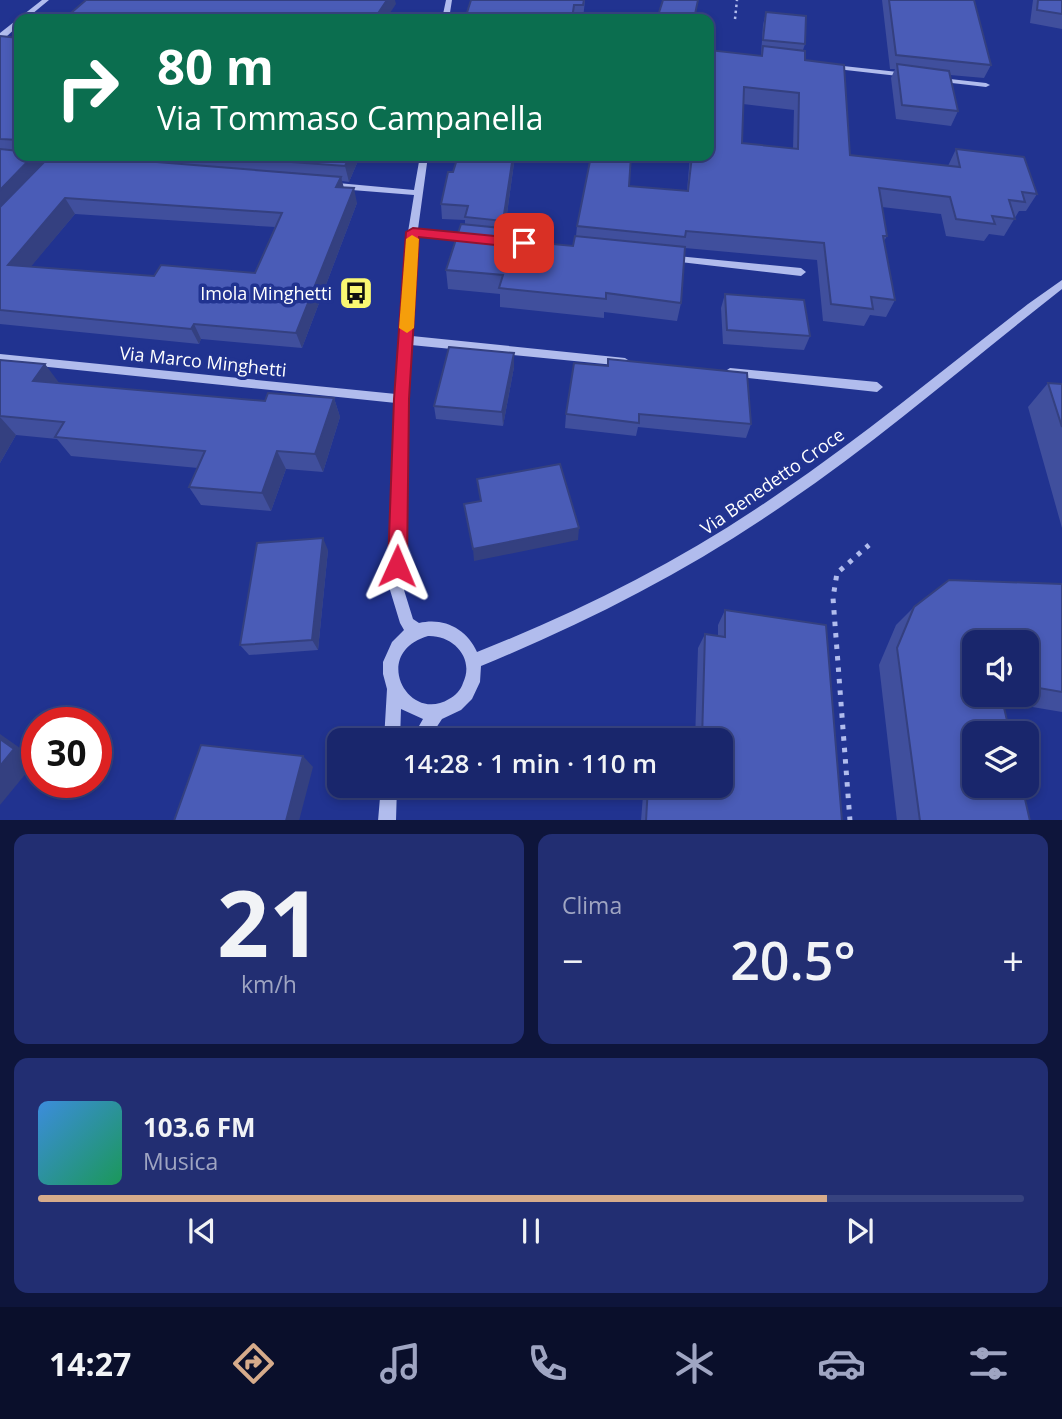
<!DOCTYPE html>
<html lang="it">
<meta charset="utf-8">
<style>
:root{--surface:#19266c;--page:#222e72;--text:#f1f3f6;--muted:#9fa5c2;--line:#37437f;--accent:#d6ab8b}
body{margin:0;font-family:"Open Sans",sans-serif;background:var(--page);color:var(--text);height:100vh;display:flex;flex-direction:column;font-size:26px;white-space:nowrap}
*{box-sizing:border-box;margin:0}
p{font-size:23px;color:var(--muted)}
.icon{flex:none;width:38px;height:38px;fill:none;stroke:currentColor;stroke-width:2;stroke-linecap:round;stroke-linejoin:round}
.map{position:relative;height:820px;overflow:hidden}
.sheet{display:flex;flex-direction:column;gap:14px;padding:14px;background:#0e153b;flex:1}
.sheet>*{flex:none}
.banner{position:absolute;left:14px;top:14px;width:700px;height:147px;border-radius:14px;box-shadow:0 4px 10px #0003,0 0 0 2px var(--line);background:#0b6e4f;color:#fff;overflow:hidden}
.tools{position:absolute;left:962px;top:630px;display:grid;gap:14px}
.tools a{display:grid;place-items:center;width:77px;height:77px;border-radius:14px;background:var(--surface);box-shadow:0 4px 10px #0003,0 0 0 2px var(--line);font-size:35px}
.speed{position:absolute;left:21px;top:707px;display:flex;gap:14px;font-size:35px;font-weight:700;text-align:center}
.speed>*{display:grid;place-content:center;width:91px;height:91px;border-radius:50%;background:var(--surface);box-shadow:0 4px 10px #0003,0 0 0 2px var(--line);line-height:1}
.speed .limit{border:10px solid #d22;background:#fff;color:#111}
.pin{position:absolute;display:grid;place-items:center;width:60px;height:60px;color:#fff;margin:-30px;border-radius:14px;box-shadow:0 4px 10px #0006}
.me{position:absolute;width:77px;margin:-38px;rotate:1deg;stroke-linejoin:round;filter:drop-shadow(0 0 5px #0008)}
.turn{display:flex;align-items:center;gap:24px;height:147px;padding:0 28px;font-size:32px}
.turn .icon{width:91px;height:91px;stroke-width:2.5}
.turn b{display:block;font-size:49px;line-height:60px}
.big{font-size:52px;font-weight:600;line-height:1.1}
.sheet .card{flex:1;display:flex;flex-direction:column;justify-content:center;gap:10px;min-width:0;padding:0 24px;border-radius:14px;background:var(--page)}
.sheet .dial{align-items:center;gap:0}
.dial b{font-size:91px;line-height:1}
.song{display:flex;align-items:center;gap:21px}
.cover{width:84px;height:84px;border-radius:10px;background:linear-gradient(135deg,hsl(210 70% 55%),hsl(150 70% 35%))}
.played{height:7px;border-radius:4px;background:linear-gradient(90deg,var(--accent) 80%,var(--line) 80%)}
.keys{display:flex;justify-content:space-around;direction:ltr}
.heat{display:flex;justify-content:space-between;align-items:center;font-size:38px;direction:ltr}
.sheet .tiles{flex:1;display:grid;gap:14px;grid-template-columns:1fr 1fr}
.card:last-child{grid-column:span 2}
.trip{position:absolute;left:327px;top:728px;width:406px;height:70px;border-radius:14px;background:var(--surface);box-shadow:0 4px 10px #0003,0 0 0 2px var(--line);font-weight:600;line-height:70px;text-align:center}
.tab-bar{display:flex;height:112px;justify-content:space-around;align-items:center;background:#0a0f2b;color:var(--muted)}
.tab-bar .icon{width:49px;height:49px}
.tab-bar .current{color:var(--accent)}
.tab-bar b{font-size:32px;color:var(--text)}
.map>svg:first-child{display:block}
</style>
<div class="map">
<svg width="1062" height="821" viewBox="0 0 1062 821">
<rect width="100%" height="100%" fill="#213390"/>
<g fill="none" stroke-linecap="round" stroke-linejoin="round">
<path stroke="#b1bced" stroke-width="2.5" stroke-dasharray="2.5 3.5" stroke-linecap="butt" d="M735 19 737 0"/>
<path stroke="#b1bced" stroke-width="5" stroke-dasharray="4.5 7" stroke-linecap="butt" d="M850 821 833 598 837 573 869 545"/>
<path fill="#b1bced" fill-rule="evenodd" d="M42 0H49L26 19H19V25L6 37H0V33Z
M446 0H452L449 19H442Z
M825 64 907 73 911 75 907 77 828 68 824 66Z
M932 77 986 83 990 85 986 87 935 81H932Z
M420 156H428L418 229 472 235 477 238 472 241 418 236 412 336 625 358 631 362 625 366 411 345 408 399 404 590 413 619 419 623C444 617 467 629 477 652 583 610 684 559 778 494 865 435 945 368 1028 304L1062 280V289C970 361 882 438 785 504 690 570 588 622 481 666L480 682 472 699 461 710 442 719 428 740H411L423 719 401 709 400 740H384L387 689 383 674V662L392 642 404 630 400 623 390 590 396 403 0 362V354L396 394 408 232 414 195 327 188 322 185 327 182 414 190ZM428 636C453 635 475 658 463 683 461 690 455 696 449 699 408 724 370 653 428 636Z
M667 255 801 268 806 272 801 276 663 260V256Z
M730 368 877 382 883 387 877 392 730 376 724 372Z
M381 786H397L396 821H378Z"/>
</g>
<path fill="#404f9d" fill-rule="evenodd" d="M471 0H585L583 19 574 18Z
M882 0H974L991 65 984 78 950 75 958 111 951 126 896 119 891 78 895 69H890Z
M1033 0H1062V29L1030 23Z
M766 12 805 44 803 50 805 60 850 155 948 166 956 149 1037 194 1026 211H1019L1004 236 989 234 984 241 946 236 941 214 882 207 887 236 884 241 895 300 886 317 870 315 864 326 823 321 817 260 685 248 681 303 677 321 604 312V318L500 307V294L448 289 446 270 465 225V220L442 219 441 204 453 172 515 156 504 235H501L502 239 573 246 576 236 577 226 629 186 687 191 690 156H709L761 55 763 25ZM743 104 794 110 793 149 742 143Z
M0 36 19 38V156H360L349 182 342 181 343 187 357 203 302 348 201 339 199 344 0 324ZM39 156 49 157 43 163ZM75 214 275 227 255 273 154 276 30 267Z
M725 294 810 336 804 350 723 344 721 308Z
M0 360 59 383 265 401 334 398 340 417 323 472 286 469 271 511 201 505 189 487 198 468 71 456 57 439 16 435 0 463Z
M574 363 751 424 746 438 638 427 636 436 565 428 566 414Z
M514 367 503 426 436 419 434 406Z
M1048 383 1062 384V528L1028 407Z
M328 550 318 650 249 655 240 645Z
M1062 584V712L1002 702 1030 821H897L879 665 896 625 914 607ZM1027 642V695H975Z
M725 610 842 821H641L643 795 648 786 694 795V786H721V740H695L698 648 705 634 718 636V625Z"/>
<path fill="#344080" d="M387 0H395L396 4 386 19 377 15Z
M33 156H39L45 167 0 217V190Z
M350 156H360L349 182 345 166Z
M513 156H515L504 235 503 221Z
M341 177 345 192 336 187Z
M354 188 357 203 302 348 296 333Z
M65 198 75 214 19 281 8 265Z
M194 324 201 339 199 344 191 329Z
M514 353V367L503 426 502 412Z
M45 364 60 384 33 381Z
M334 398 340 417 323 472 315 454Z
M0 417 16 435 0 463Z
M277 451 286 469 271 511 262 493Z
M579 528 578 540 474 561 473 549Z
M323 538 328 550 318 650 312 640Z
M0 734 37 760 0 805Z
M303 756 313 767 299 821H286Z"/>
<path fill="#4a5cb7" stroke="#344080" stroke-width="2" fill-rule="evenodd" d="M86 0H387L377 15 400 17 399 19H64Z
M471 0H584L583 5H574L572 19H465Z
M663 0H698L694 19H657Z
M889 0H974L991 65 896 55Z
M1038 0H1062V14L1037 10Z
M766 12 806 16 805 44 763 40Z
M0 36 19 38V140L0 139Z
M763 46 805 51V60L844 65 850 155 960 167 956 149 1024 157 1037 194 1022 192 1025 202 1009 200 1015 219 992 216 995 224 956 219 950 197 879 188 887 236H883L895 300 871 297 873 309 831 304 824 243 686 231 685 237 577 226 591 156H631L629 186 688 191 692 156H709V50L762 56ZM744 87 799 93 798 149 742 143Z
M897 64 949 71 958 111 902 105Z
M0 149 19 151V156H33L0 190Z
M50 156H82L341 177 336 187 354 188 296 333 194 324 191 329 0 310V207ZM65 198 282 213 255 273 161 265 154 276 8 265Z
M212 156H350L345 166Z
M458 156H513L503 221 465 217 468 206 441 204 448 172H453Z
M461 224 501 228 500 239 573 246 575 236 685 247 681 303 606 293V299L499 288 503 275 446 270Z
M725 294 804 300 810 336 727 330Z
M449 347 514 353 502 412 434 406Z
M608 359 747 373 751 424 639 414V423L566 414 574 363 608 366Z
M0 360 45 364 33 381 265 401 268 393 334 398 315 454 277 451 262 493 189 487 205 451 55 437 64 422 0 416Z
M1048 383 1062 384V427Z
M560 464 579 528 473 549 464 504 481 501 477 479Z
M323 538 312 640 240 645 257 543Z
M949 580 1062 584V692L1027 686V642H975V695H1001L1010 733H975V786H1022L1030 821H920L897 648 914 607Z
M725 610 826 625 842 821H646L648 786 701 796V786H721V740H702L705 634 725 637Z
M0 739 14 749 0 766Z
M201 745 303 756 286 821H174Z"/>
<path fill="#e11d48" stroke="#92132f" stroke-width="2" d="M413 228 524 239 530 243 524 248 419 237 409 399 407 566 404 572 397 574 391 572 388 566 394 399 406 232Z"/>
<path fill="#f59e0b" d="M412 235 419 239 414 328 407 333 399 328 406 239Z"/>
<defs>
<g id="bus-square" transform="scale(1.75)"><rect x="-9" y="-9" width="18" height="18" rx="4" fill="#f9f772" stroke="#213390"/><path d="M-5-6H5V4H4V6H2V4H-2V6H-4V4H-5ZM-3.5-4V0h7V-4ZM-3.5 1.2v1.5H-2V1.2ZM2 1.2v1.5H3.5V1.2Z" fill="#111"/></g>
</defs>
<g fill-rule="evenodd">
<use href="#bus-square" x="356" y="293"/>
</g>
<g text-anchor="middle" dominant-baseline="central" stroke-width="7" stroke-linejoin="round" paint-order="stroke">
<g font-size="18" fill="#fff" stroke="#213390" text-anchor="end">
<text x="332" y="293">Imola Minghetti</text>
</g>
<g font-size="18" fill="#fff" stroke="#213390">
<text transform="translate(203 361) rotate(6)">Via Marco Minghetti</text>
<text transform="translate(772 481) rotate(-35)">Via Benedetto Croce</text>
</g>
</g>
</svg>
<div class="tools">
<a><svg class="icon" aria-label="sound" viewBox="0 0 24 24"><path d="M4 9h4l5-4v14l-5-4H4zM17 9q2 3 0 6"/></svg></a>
<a><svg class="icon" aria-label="layers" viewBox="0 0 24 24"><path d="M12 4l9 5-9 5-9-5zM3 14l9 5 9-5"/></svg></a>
</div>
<div class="speed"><div class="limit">30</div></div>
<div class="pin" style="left:524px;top:243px;background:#d93025"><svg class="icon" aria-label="arrive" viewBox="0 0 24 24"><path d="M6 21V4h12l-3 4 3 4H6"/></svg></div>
<svg class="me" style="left:397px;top:566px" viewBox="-20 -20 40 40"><path d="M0-17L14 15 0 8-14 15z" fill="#e11d48" stroke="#fff" stroke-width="4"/></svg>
<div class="trip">14:28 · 1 min · 110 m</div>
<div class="banner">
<div class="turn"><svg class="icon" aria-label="right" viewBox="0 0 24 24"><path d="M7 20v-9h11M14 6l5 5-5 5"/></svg><div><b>80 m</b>Via Tommaso Campanella</div></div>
</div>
</div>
<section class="sheet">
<div class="tiles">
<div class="card dial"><b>21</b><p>km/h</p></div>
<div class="card"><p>Clima</p>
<div class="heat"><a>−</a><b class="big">20.5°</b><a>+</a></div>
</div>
<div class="card">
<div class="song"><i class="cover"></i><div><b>103.6 FM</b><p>Musica</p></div></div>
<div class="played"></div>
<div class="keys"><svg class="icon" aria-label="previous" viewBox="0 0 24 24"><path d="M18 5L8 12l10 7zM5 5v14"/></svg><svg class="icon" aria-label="pause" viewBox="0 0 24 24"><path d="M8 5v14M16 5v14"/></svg><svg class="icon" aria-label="next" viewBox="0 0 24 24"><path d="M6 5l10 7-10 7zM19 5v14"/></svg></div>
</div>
</div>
</section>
<nav class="tab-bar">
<b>14:27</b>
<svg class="icon current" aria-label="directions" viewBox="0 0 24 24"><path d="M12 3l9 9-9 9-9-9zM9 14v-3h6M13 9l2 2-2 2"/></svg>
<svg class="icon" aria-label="music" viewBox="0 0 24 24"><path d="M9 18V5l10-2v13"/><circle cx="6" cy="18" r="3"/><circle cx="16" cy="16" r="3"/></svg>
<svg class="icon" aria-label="phone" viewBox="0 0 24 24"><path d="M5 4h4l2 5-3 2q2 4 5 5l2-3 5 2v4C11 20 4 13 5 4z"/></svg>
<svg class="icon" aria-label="climate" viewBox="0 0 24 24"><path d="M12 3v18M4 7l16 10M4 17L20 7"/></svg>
<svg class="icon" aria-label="car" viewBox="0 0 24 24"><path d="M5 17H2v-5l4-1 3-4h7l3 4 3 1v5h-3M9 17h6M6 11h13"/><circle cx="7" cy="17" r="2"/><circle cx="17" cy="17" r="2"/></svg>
<svg class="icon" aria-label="filters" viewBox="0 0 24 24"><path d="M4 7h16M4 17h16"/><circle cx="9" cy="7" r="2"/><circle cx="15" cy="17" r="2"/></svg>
</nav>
